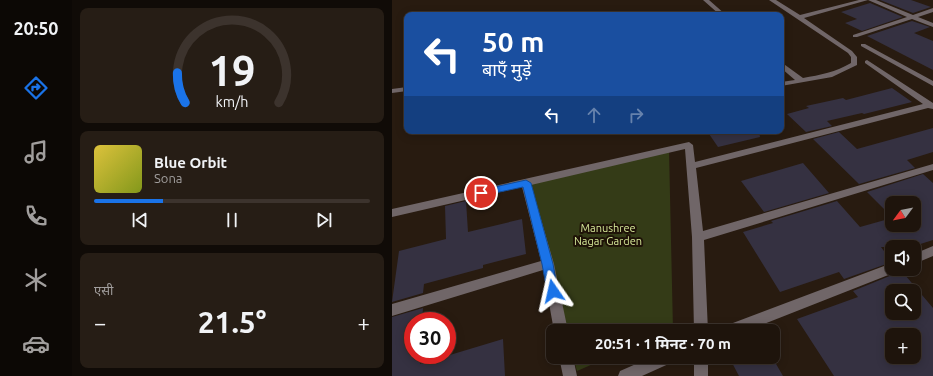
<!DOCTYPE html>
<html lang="hi">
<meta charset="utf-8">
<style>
:root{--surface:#1e140c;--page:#261d15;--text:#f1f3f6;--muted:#a19e9d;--line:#3c332d;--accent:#1a73e8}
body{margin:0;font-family:Ubuntu,"Noto Sans Devanagari",sans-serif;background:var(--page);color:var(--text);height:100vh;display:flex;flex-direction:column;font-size:15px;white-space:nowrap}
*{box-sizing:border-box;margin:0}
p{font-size:13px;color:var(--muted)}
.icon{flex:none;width:22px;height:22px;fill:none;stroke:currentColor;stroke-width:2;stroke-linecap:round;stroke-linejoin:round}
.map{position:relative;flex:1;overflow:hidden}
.sheet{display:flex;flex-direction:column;gap:8px;padding:8px;background:#100b07;width:320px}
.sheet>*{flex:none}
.guide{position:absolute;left:12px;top:12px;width:380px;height:122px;border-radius:8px;box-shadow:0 2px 10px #0003,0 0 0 1px var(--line);background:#1a4fa0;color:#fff;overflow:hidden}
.needle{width:26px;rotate:238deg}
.tools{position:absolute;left:493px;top:196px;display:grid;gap:8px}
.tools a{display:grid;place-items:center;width:36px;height:36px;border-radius:8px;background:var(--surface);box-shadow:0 2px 10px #0003,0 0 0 1px var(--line);font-size:20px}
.speed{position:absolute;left:12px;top:312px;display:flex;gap:8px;font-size:20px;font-weight:700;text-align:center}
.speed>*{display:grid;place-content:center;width:52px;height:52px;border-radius:50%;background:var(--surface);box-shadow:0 2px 10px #0003,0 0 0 1px var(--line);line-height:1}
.speed .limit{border:6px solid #d22;background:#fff;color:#111}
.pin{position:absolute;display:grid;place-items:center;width:34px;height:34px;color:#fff;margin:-17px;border:2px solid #fff;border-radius:50%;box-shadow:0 1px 4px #0007}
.me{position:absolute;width:44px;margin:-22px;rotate:349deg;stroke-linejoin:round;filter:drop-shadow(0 0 3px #0008)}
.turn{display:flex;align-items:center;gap:14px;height:84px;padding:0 12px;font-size:18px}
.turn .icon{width:52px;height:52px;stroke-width:2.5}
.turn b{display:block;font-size:28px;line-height:34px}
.lanes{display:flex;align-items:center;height:38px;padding:0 12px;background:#0003;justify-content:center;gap:20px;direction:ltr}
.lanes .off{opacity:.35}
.big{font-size:30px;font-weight:700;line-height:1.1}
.sheet .tile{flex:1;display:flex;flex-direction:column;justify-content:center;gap:6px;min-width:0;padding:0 14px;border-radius:8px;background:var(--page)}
.sheet .dial{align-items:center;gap:0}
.dial svg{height:104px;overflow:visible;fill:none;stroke:var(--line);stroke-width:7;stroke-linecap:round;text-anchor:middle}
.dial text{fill:var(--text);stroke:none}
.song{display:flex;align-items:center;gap:12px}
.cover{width:48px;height:48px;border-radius:6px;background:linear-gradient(135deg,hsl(50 70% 55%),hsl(70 70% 35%))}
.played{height:4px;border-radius:2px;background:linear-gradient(90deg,var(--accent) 25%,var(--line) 25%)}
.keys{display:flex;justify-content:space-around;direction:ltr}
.heat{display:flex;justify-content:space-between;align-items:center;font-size:22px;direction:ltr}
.trip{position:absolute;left:154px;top:324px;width:234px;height:40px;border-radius:8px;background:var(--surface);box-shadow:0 2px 10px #0003,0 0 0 1px var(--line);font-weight:700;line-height:40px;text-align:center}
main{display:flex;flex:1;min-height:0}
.menu{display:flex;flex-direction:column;width:72px;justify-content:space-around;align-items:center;background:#0c0805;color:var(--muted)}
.menu .icon{width:28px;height:28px}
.menu .selected{color:var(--accent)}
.menu b{font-size:18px;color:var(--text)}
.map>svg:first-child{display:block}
</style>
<main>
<nav class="menu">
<b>20:50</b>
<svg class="icon selected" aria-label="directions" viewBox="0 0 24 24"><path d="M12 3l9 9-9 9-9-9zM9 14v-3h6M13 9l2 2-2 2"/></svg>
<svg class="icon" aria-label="music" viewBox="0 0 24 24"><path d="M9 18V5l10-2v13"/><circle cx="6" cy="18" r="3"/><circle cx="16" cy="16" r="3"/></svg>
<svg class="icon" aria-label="phone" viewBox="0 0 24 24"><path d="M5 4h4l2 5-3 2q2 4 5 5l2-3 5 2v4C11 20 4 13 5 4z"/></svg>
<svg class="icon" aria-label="climate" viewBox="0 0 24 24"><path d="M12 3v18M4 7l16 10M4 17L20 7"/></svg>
<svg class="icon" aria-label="car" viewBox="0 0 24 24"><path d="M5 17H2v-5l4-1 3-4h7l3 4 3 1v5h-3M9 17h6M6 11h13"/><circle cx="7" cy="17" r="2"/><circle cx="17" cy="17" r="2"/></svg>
</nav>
<section class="sheet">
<div class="tile dial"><svg viewBox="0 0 100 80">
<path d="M14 69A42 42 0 1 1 86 69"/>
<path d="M14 69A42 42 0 0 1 8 46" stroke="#1a73e8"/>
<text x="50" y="56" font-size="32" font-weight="700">19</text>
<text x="50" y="72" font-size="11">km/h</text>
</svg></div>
<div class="tile">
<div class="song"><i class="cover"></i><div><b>Blue Orbit</b><p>Sona</p></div></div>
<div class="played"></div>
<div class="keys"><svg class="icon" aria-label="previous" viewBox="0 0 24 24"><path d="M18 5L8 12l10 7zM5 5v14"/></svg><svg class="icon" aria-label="pause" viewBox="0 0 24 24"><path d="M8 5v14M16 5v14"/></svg><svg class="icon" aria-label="next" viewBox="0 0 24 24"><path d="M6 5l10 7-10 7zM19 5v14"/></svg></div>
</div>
<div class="tile"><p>एसी</p>
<div class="heat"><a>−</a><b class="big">21.5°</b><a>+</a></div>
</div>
</section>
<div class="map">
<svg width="541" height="376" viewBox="0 0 541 376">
<rect width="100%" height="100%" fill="#281b10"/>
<path fill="#343b17" d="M277 150 281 330 175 331 138 184Z
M181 357H217L185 371Z"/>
<path fill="#353141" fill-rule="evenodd" d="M488 0H519L539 7 521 13Z
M478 3 511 17 470 31 453 23 465 19 449 12Z
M520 21 538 27 522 33 541 41V70L475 36Z
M500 88 520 102 472 114 470 113 435 121 440 126 414 132 395 114 417 108 414 106 451 98 454 100Z
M541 128V152L515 160 523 168 467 184 421 139 447 132 465 149Z
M315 131H367L368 137 326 147Z
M411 163 437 193 372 212 349 181Z
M531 174 541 183V240L519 247H489L500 262 452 279 447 272 388 292 351 232 381 223 379 221 445 201 468 227 500 218V225H522V203H500V217L475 192Z
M74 201 76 232 130 219 134 254 91 265V268L32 284 31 293 0 302 7 251 54 239 53 206Z
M506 269H508L541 308V376H442L405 319 466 297 461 291 505 273ZM500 291H522V313H500ZM500 335H522V357H500Z
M31 308 30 321H21V355H28V364L111 339 113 376H0V317Z
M337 357H380L391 376H347Z"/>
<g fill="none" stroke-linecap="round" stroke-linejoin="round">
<path fill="#706668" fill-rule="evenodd" d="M311 0H317L334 15H328Z
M377 0H384L408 15 467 0H476L412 18 460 51 465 57V65L440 77 389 86V82L403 80 389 68V62L411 78C428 75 444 72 459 63V57L456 53Z
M476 0H484L521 15 541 8V12L526 17 541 23V27L520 19 465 37H461V35L515 17Z
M469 44H473L541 81V86L469 46Z
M475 60 541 103V109L536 108 304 168 311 231 541 164V170L312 240 316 331H302L300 237 293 149 139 185 162 264 176 331H162L151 270 0 316V304L149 261 130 187 0 217V209L297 142 301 145 303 162 531 104 473 63V61Z
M15 87V91L0 93V89Z
M541 246V256L522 264V254Z
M500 263V269H505L504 272 354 331H331L333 326Z
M167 357H181L185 376H171Z
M260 357H283L281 362 250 376H226L228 371Z
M302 357H316V376H302Z"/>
</g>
<path fill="#1a73e8" stroke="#114b97" d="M134 180 139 183 161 264 166 291 165 295 161 296 157 295 155 291 150 264 131 187 89 196 85 193 89 190Z"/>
<g text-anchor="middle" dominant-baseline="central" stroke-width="4" stroke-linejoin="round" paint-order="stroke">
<g font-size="11" fill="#d5e798" stroke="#1e1207">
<text x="216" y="228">Manushree<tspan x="216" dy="13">Nagar Garden</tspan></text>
</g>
</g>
</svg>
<div class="tools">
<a><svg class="needle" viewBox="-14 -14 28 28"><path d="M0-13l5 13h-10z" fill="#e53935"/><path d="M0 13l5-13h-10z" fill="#a19e9d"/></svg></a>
<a><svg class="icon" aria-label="sound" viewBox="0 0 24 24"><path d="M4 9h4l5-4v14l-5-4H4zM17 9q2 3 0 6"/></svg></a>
<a><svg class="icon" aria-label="search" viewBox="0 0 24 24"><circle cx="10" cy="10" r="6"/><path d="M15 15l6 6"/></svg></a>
<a>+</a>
</div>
<div class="speed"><div class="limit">30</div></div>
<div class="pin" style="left:89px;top:193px;background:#d93025"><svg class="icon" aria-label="arrive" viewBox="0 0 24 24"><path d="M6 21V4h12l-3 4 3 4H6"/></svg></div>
<svg class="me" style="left:161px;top:291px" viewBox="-20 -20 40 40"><path d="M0-17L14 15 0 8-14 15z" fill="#1a73e8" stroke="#fff" stroke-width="4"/></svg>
<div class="trip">20:51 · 1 मिनट · 70 m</div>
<div class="guide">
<div class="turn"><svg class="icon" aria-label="left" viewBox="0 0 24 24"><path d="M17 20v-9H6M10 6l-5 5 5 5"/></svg><div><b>50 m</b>बाएँ मुड़ें</div></div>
<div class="lanes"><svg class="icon" aria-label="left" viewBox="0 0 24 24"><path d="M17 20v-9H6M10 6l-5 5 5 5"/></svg><svg class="icon off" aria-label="ahead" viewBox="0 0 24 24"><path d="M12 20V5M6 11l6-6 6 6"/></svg><svg class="icon off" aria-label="right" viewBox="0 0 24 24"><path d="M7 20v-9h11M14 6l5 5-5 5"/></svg></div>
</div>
</div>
</main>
